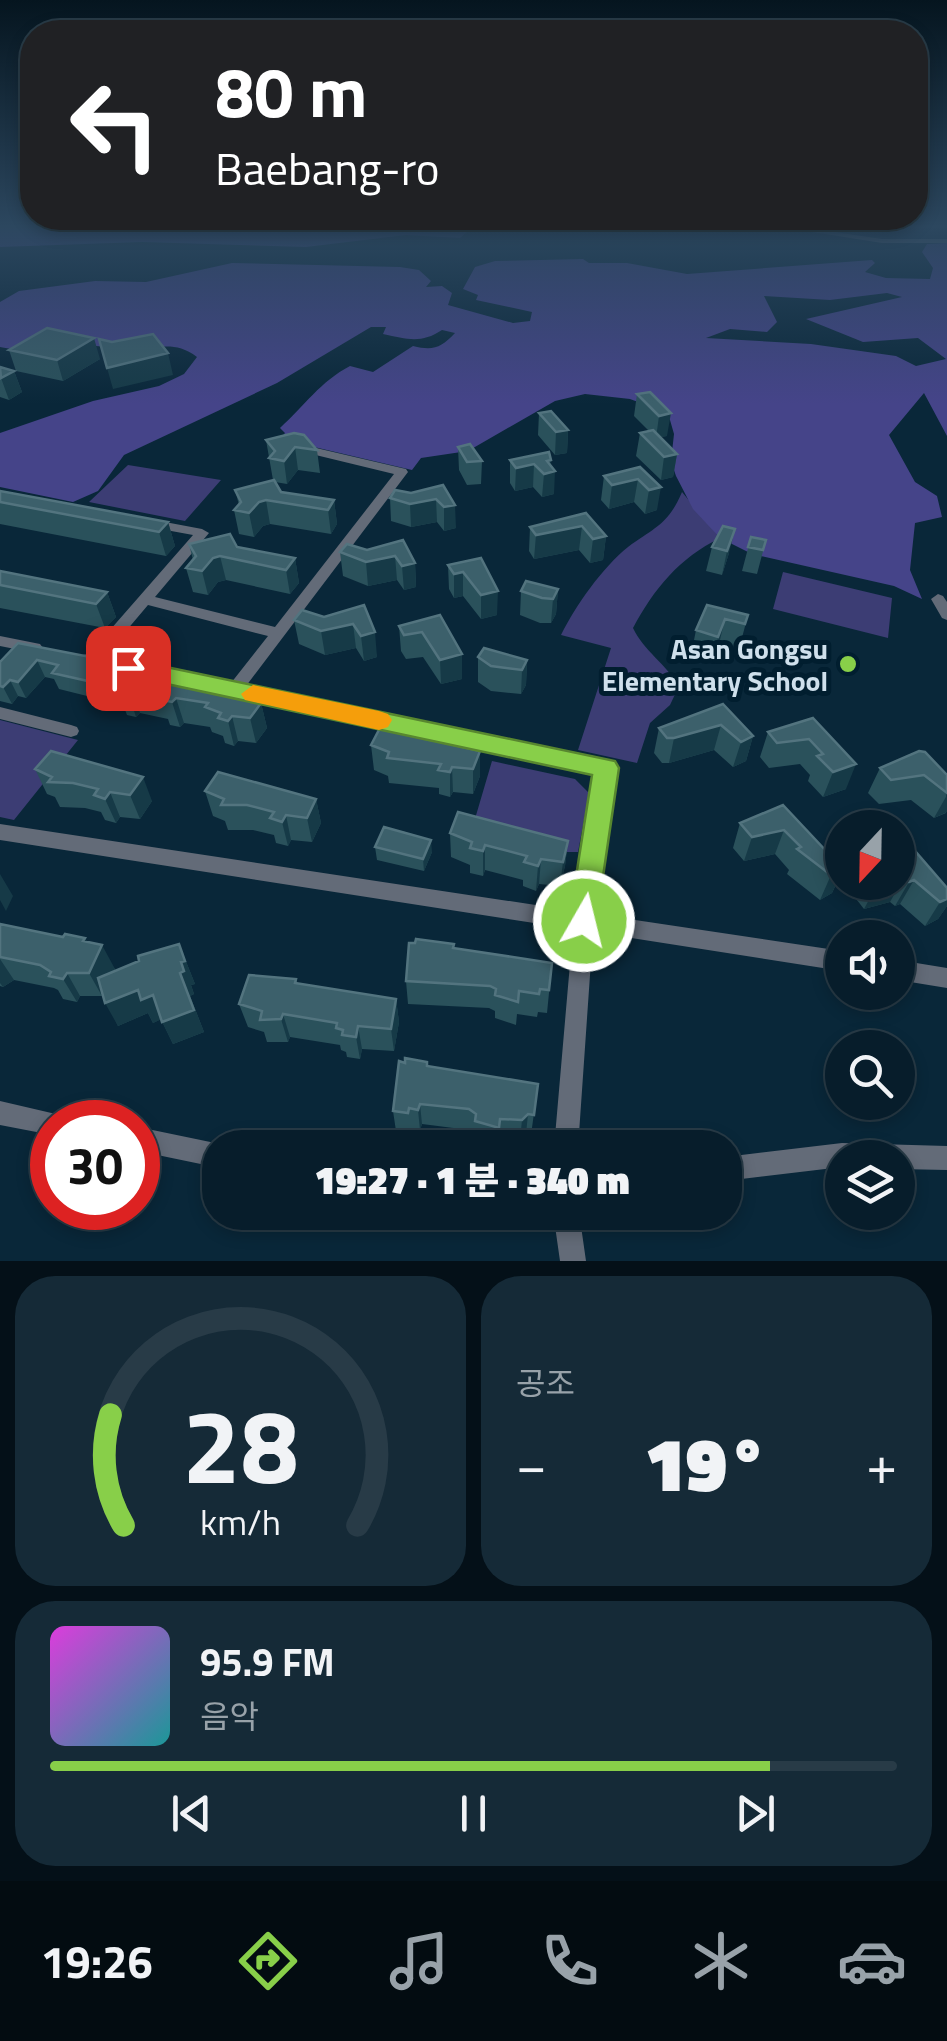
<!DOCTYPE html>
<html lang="ko">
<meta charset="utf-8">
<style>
:root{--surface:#071d2b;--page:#152a37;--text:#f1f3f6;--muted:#98a2a9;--line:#283b47;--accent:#88cf49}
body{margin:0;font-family:"Titillium Web","Noto Sans KR",sans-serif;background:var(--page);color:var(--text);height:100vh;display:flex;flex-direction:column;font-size:38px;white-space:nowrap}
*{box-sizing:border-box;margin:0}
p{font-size:32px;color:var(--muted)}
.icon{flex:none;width:55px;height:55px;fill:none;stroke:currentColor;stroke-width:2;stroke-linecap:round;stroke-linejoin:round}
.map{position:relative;height:1261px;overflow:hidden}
.sheet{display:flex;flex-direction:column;gap:15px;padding:15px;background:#041018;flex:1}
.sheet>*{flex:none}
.top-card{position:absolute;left:20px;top:20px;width:908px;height:210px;border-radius:40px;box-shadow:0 5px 15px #0003,0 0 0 2px var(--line);background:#202124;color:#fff;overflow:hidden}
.needle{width:65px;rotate:202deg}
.buttons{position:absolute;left:825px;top:810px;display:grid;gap:20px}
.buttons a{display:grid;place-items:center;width:90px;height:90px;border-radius:50%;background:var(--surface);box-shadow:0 5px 15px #0003,0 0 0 2px var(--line);font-size:50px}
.speed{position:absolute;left:30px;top:1100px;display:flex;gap:20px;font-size:50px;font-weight:700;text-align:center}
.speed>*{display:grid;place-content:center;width:130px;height:130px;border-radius:50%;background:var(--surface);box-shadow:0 5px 15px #0003,0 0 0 2px var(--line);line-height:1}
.speed .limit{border:15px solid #d22;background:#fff;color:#111}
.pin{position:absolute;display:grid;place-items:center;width:85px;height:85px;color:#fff;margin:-42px;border-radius:20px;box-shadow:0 5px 15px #0006}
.me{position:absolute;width:110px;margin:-55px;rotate:8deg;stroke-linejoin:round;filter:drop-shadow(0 0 8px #0008)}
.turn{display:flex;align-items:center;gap:35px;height:210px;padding:0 30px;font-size:45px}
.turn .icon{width:130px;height:130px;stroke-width:2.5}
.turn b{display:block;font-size:70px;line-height:85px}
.big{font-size:75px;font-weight:800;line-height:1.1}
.sheet .tile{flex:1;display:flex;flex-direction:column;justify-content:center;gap:15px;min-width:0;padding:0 35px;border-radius:40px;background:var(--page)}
.sheet .dial{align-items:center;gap:0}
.dial svg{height:260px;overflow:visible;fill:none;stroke:var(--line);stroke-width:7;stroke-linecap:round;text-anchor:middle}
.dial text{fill:var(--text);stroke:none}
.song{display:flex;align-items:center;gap:30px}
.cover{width:120px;height:120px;border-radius:15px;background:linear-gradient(135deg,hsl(300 70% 55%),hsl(180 70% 35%))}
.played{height:10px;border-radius:5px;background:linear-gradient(90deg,var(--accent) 85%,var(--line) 85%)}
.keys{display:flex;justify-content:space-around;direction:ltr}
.heat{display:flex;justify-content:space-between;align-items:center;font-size:55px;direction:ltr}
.sheet .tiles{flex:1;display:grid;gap:15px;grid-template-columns:1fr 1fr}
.tile:last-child{grid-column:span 2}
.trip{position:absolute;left:202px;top:1130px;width:540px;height:100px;border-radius:40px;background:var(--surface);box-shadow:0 5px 15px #0003,0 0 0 2px var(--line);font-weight:800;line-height:100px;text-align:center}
.tab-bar{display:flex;height:160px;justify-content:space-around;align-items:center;background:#030c11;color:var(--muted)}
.tab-bar .icon{width:70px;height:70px}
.tab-bar .active{color:var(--accent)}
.tab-bar b{font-size:45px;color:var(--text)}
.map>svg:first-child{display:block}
</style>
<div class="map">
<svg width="947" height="1261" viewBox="0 0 947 1261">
<rect width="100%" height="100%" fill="#092739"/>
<path fill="#3c3d74" d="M128 465 221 480 185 521 89 502Z
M682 492 720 538C679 558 654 589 633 628 644 651 666 664 679 686L670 705 650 723 637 763 578 750 611 648 561 635C576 605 602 568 628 547 655 527 668 525 682 492Z
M783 572 892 598 888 638 773 609Z
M0 720 78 740 14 820 0 817Z
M492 761 575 779 589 793 578 852H551L472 829Z"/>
<path fill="#454489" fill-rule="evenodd" d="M0 227H466L470 229 460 238 406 235 306 247 142 242 0 247Z
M947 243V436L924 393 889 435 915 482 937 496 942 517 915 523 910 570 922 599 894 586 752 554 720 538 693 509 676 476 671 461 674 434 670 420 662 411 630 399 585 394 555 401 468 451 421 458 412 470 280 439 285 433 280 428C304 406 321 381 350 366L373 372 413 346C433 351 441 348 455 333L442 330C421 344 407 339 383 334L386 327H371L277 383 124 455 98 491 73 502 0 487V433L93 401 159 386 184 374 197 357C175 341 161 348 136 349 118 350 99 345 80 345 54 345 26 353 0 347V302L19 291 95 281 146 282 232 263 400 267 419 270 431 281 426 287 442 286 452 293 448 305 513 323 530 321 532 312 476 300 478 295 463 289 475 267 495 261 583 259 589 263H627L687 274 872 260 875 263 865 272 886 278 930 279 933 268 922 252 927 244ZM887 293 902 297 806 319 863 342 918 338 946 359 916 366 896 356 811 344 706 338 730 329 767 332 777 322 764 296 830 300Z"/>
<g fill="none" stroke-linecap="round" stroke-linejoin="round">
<path fill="#636b78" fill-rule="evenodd" d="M781 227H801L882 239H947V243H882Z
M299 444 406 469 408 472 246 686 612 763 615 768 595 914 842 951V971L593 932 578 1148H554L573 929 0 840V824L575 911 597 773 159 679 157 675 159 671 165 669 231 683 268 636 148 605 104 657 144 666 146 670 144 674 138 676 87 664 79 659 82 655 89 654 193 535 144 526 142 523 149 519 202 529 209 533 155 597 275 627 394 474 295 450V446Z
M938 594 943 596 947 602V620L942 618 931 599Z
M0 636 40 644 43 648 35 653 0 646Z
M0 707 71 725 77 727 79 731 77 735 71 737 0 719Z
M898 960 947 968V988L898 980Z
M0 1101 60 1115 64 1122H52V1135L0 1125Z
M138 1127 220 1144 229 1148H220V1168L138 1151Z
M842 1143 947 1146V1170L898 1169V1158H842V1167L725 1181V1157Z
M553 1212H579L586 1261H560Z"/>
</g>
<path fill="#2a515b" d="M9 350 100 359 63 381 16 371Z
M0 367 14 371 22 392 9 400 0 397Z
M650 392 667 436 660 437 677 454 673 477 661 480 636 456 640 433 649 431 634 416 637 394Z
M539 413 568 430 567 453 555 455 538 435Z
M266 440 317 450 320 473 298 470 287 484 275 482 281 492 334 500 337 524 331 534 270 524 263 526 254 537 239 534 234 510 239 505 235 490 273 480Z
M458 447 482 461 481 484 467 485 459 470Z
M510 460 551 465 554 494 542 497 533 487 515 491 510 483Z
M640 467 657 510 645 514 634 502 609 509 601 500 604 476Z
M443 485 456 528 444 531 437 522 411 527 391 521 390 498Z
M0 491 168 522 175 546 166 556 0 524Z
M586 513 606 536 603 560 590 563 579 550 534 559 529 551 530 527Z
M723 526 729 553 722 575 706 571 712 547Z
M751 537 766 540 757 574 742 571Z
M403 540 415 563 416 587 404 590 397 580 368 586 343 576 340 552 367 550Z
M189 544 237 547 295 558 299 583 290 594 226 580 218 582 208 595 193 592 186 568 193 560Z
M481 558 497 615 481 619 463 596 454 598 449 589 448 565Z
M0 571 107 592 116 617 105 628 0 608Z
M558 589 556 614 551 623H540L520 615 521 591Z
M364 605 377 657 364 661 356 648 325 655 299 644 294 620 324 617Z
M707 605 748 615 739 649 719 644 713 661 691 655 696 630Z
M440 615 462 679 441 684 423 657 406 659 401 651 399 626Z
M18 643 111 673 206 684 207 688 261 703 267 728 256 743 238 741 234 746 225 743 223 736 212 732 210 727 184 723 180 727 170 725 168 719 140 713 136 717 127 715 124 707 116 704 108 683 95 698 59 689 54 679 45 677 26 698 18 696 12 704 0 701V662Z
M478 657 527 660 526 685 521 694 491 691 478 682Z
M723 704 753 736 746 761 733 767 714 750 669 763H662L654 753 659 728Z
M813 718 846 789 823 797 808 781 810 775 800 764 769 768 760 757 768 732Z
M371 745 480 751V776L473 794 453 792 450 797 439 794V788L389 783 388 776 374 770Z
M51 751 152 801 140 819 120 817 116 823 105 820 101 812 85 808 60 807 55 797 47 794 35 769Z
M880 768 947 775 946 813 934 818 911 800 879 804 868 793Z
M205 791 316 799 321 823 312 842 291 840 288 846 276 843 274 835 253 830H228L225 821 213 816Z
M783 805 842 868V872L832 893 820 900 787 874 789 870 775 854 744 861 733 848 740 823Z
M450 833 568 841 565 866 560 886 539 884 536 891 523 886V880L485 870 483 876 470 873V865L451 857Z
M375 847 432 852 424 871 377 860Z
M898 855 947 888V906L938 919 925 926 900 904 895 906 890 902 864 909 853 895 859 882H898Z
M0 924 63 937 85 938 87 942 115 969 113 972 179 944 195 984 191 985 194 994 190 996 204 1032 173 1044 161 1019 153 1023 148 1013 118 1026 103 994 102 996H80L77 1002 63 999 58 990 54 988 14 980 3 987 0 986Z
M454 949 552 963 547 1013 538 1012 537 1017 517 1014 516 1025 495 1018V1011L489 1008 408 1004 406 981Z
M296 979 298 984 396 999 399 1022 394 1051 362 1049 360 1059 347 1057 346 1052 341 1050 340 1045 290 1037 288 1042H267L264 1032 248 1027 239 1004Z
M428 1066 538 1084 531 1135 526 1134 520 1140 499 1139 498 1148H494L475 1141V1134L469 1130 422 1124 420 1130 411 1129V1134L396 1131 393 1111Z"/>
<path fill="#163a47" d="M94 338 100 359 63 381 57 360Z
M168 353 173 375 113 389 107 368Z
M14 371 22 392 9 400 1 378Z
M671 413 667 436 656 438 659 416Z
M568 430 567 453 555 455 556 432Z
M295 447 298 470 287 484 284 461Z
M677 454 673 477 661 480 664 457Z
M551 460 550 472 555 471 554 494 542 497 544 474 547 461Z
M534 464 533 487 515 491 516 468Z
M638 479 634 502 609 509 612 485Z
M661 487 657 510 645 514 649 490Z
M436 499 437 522 411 527 410 504Z
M266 500 270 524 263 526 254 537 249 513 259 502Z
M334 500 337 524 331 534 328 510Z
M455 505 456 528 444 531V507Z
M168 522 175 546 166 556 159 532Z
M582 526 579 550 534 559 536 535Z
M735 529 729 553 722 575 727 551Z
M606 536 603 560 590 563 593 539Z
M220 556 226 580 218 582 208 595 202 571 213 558Z
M395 556 397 580 368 586 366 562Z
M295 558 299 583 290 594 286 570Z
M415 563 416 587 404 590 402 566Z
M463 572V596L454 598V574Z
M558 589 556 614 551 623 553 599Z
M498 591 497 615 481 619V595Z
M107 592 116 617 105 628 96 604Z
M725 619 719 644 713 661 718 637Z
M353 624 356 648 325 655 321 631Z
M375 632 377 657 364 661 361 636Z
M462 654V679L441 684 440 660Z
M37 660 45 677 26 698 18 682Z
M106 660 112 677 106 679 108 683 95 698 88 681Z
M527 660 526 685 521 694 522 670Z
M10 680 18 696 12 704 3 687Z
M131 688 140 713 136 717 128 692Z
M176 698 184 723 180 727 172 702Z
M261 703 267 728 256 743 250 718Z
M232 716 238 741 234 746 228 721Z
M721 725 714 750 669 763 674 738Z
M753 736 746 761 733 767 741 742Z
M480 751V776L473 794V769Z
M856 764 846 789 823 797 833 772Z
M452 767 453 792 450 797V772Z
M143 777 152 801 140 819 130 795Z
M110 792 120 817 116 823 105 799Z
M947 795V812L934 818Z
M316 799 321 823 312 842 307 818Z
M286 815 291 840 288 846 282 822Z
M784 830 775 854 744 861 752 837Z
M431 840 432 852 424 871 423 859Z
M568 841 565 866 560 886 563 862Z
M485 845V870L483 876V851Z
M541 859 539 884 536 891 538 866Z
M842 870 832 893 820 900 831 875Z
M0 874 13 896 6 911 0 900Z
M904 877 890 902 864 909 877 885 884 882H898V879Z
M914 880 900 904 895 906 909 882Z
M947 899V906L938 919 925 926 940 902Z
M85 938 96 958 102 945 115 969 102 996 89 973 83 941Z
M179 944 195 984 191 985 194 994 190 996 204 1032 173 1044 162 1022 181 962Z
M0 959 14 980 3 987 0 983Z
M67 973 80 996 77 1002 63 979Z
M138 990 153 995 164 1018 153 1023 148 1013 118 1026 105 1003Z
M396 999 399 1022 394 1051 391 1029Z
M283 1014 290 1037 288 1042 281 1019Z
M358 1026 362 1049 360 1059 356 1037Z
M420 1104 422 1124 420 1130 418 1110Z
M528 1114 526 1134 520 1140 522 1120Z"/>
<path fill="#3c606b" stroke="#53747f" stroke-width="2.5" d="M47 328 94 338 57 360 9 350Z
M153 334 168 353 107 368 99 339 112 342Z
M0 367 14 371 1 378Z
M650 392 671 413 659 416 637 394Z
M551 411 568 430 556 432 539 413Z
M653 430 677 454 664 457 640 433Z
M294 433 304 435 317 450 295 447 284 461 269 458 275 451 266 440Z
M470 444 482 461 467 462 458 447Z
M549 452 551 460 547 461 555 471 544 474 534 464 516 468 510 460Z
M640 467 661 487 649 490 638 479 612 485 604 476Z
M274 480 281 492 334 500 328 510 266 500 259 502 249 513 234 510 241 502 235 490Z
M443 485 455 505 444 507 436 499 410 504 390 498 395 490 411 493Z
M0 491 168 522 159 532 0 502Z
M586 513 606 536 593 539 582 526 536 535 530 527Z
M723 526 735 529 727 551 712 547Z
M230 534 237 547 295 558 286 570 220 556 213 558 202 571 186 568 196 556 189 544Z
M751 537 766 540 763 550 748 547Z
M403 540 415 563 402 566 395 556 366 562 340 552 347 544 367 550Z
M481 558 498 591 481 595 463 572 454 574 448 565Z
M0 571 107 592 96 604 0 585Z
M526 581 558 589 553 599 542 598 521 591Z
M364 605 375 632 361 636 353 624 321 631 294 620 302 610 324 617Z
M707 605 748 615 745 624 725 619 718 637 696 630Z
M440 615 462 654 440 660 422 632 404 635 399 626Z
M18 643 106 660 88 681 52 673 58 665 37 660 18 682 10 680 3 687 0 686V662Z
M484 648 527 660 522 670 491 666 478 657Z
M119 664 206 684 204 687 261 703 250 718 232 716 228 721 218 718 221 713 205 707 208 703 176 698 172 702 162 700 166 695 131 688 128 692 117 690 121 685 106 679Z
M723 704 753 736 741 742 721 725 674 738H667L659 728Z
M813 718 856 764 833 772 817 756 823 754 809 739 777 743 768 732Z
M380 728 480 751 473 769 452 767 450 772 438 770 441 764 387 758 389 752 371 745Z
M51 751 143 777 130 795 110 792 105 799 94 795 98 789 73 783 48 782 52 777 35 769Z
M919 751 925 752 947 775V793L924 775 891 780 880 768Z
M218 772 316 799 307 818 286 815 282 822 270 818 274 812 247 805H221L224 799 205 791Z
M783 805 842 868V870L831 875 797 849 801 847 784 830 752 837 740 823Z
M458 812 568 841 563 862 541 859 538 866 524 862 527 856 485 845 483 851 470 848 472 842 450 833Z
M384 827 431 840 423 859 375 847Z
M909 850 915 851 947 888V899L940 902 914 880 909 882 904 877 898 879V855Z
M0 924 63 937 65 934 85 938 83 941 102 945 89 973H67L63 979 49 976 51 972 40 965 0 957Z
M416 939 454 944 453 948 552 963 549 990 540 989 539 994 519 991 518 1002 495 995 496 989 490 986 406 981 409 943H415Z
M179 944 185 961 181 962 184 971 180 973 194 1010 162 1022 153 995 141 1000 138 990 105 1003 98 978 139 961 138 956Z
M249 975 296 979 295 983 396 999 391 1029 358 1026 356 1037 342 1035 343 1030 336 1028 337 1023 283 1014 281 1019 260 1020 262 1011 239 1004Z
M405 1058 427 1062V1066L538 1084 534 1115 528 1114 522 1120 500 1119 499 1128 475 1121 476 1114 469 1109 420 1104 418 1110 409 1108 408 1113 393 1111 399 1061 405 1063Z"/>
<linearGradient id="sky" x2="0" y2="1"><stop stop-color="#05151f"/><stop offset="0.56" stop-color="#2c475f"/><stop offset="1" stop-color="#2c475f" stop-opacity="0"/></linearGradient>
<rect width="947" height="404" fill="url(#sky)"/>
<path fill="#88cf49" stroke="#58872f" stroke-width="2.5" d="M128 659 615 761 619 768 595 931 584 935 573 931 569 921 592 775 120 674 116 668Z"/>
<path fill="#f59e0b" d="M253 685 379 711 388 714 392 720 388 727 379 730 245 700 241 694Z"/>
<circle fill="#88cf49" stroke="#011e2f" stroke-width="4" cx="848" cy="664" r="10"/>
<g text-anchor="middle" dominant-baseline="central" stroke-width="10" stroke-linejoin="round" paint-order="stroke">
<g font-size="28" font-weight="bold" fill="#cfe0ec" stroke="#011e2f" text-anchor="end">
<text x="828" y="648">Asan Gongsu<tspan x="828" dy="32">Elementary School</tspan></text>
</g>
</g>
</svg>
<div class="buttons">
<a><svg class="needle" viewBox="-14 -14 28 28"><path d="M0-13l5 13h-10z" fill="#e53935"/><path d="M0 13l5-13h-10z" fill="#98a2a9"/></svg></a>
<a><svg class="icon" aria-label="sound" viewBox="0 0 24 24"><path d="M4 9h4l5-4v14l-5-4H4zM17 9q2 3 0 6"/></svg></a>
<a><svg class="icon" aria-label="search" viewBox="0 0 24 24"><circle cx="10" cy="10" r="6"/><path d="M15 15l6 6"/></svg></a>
<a><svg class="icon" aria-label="layers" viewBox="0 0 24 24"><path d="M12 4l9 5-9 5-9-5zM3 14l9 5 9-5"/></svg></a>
</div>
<div class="speed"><div class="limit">30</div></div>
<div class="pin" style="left:128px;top:668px;background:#d93025"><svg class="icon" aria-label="arrive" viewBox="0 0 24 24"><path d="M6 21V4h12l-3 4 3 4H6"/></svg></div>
<svg class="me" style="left:584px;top:921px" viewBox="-20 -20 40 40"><circle r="17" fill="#88cf49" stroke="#fff" stroke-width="3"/><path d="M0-11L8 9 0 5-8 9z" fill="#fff"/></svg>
<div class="trip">19:27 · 1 분 · 340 m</div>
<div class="top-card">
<div class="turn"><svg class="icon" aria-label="left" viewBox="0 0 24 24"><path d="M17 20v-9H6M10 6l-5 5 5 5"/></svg><div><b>80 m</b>Baebang-ro</div></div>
</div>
</div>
<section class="sheet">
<div class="tiles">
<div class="tile dial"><svg viewBox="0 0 100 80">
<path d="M14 69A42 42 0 1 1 86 69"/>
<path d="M14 69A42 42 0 0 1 10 35" stroke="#88cf49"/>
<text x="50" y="56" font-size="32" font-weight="700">28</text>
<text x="50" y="72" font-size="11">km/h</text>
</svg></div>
<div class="tile"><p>공조</p>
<div class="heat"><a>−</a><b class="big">19°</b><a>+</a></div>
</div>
<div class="tile">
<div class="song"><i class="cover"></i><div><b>95.9 FM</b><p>음악</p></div></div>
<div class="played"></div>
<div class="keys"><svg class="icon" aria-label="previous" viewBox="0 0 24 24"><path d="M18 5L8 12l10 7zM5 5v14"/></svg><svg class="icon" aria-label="pause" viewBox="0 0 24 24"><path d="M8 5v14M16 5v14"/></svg><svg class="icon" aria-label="next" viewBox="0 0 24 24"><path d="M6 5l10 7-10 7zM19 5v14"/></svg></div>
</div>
</div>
</section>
<nav class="tab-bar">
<b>19:26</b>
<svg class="icon active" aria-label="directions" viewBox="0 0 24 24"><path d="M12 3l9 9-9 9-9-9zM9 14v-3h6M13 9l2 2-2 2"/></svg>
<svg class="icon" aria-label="music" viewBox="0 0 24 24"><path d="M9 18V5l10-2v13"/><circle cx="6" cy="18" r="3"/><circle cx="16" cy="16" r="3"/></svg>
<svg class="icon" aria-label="phone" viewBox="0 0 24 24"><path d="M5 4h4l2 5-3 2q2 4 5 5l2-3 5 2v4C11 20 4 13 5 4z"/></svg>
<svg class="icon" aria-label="climate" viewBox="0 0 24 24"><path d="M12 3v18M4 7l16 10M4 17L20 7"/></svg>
<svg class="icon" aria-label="car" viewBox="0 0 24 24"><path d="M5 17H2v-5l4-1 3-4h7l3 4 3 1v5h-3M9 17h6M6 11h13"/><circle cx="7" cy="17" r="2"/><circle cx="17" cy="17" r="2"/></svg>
</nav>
